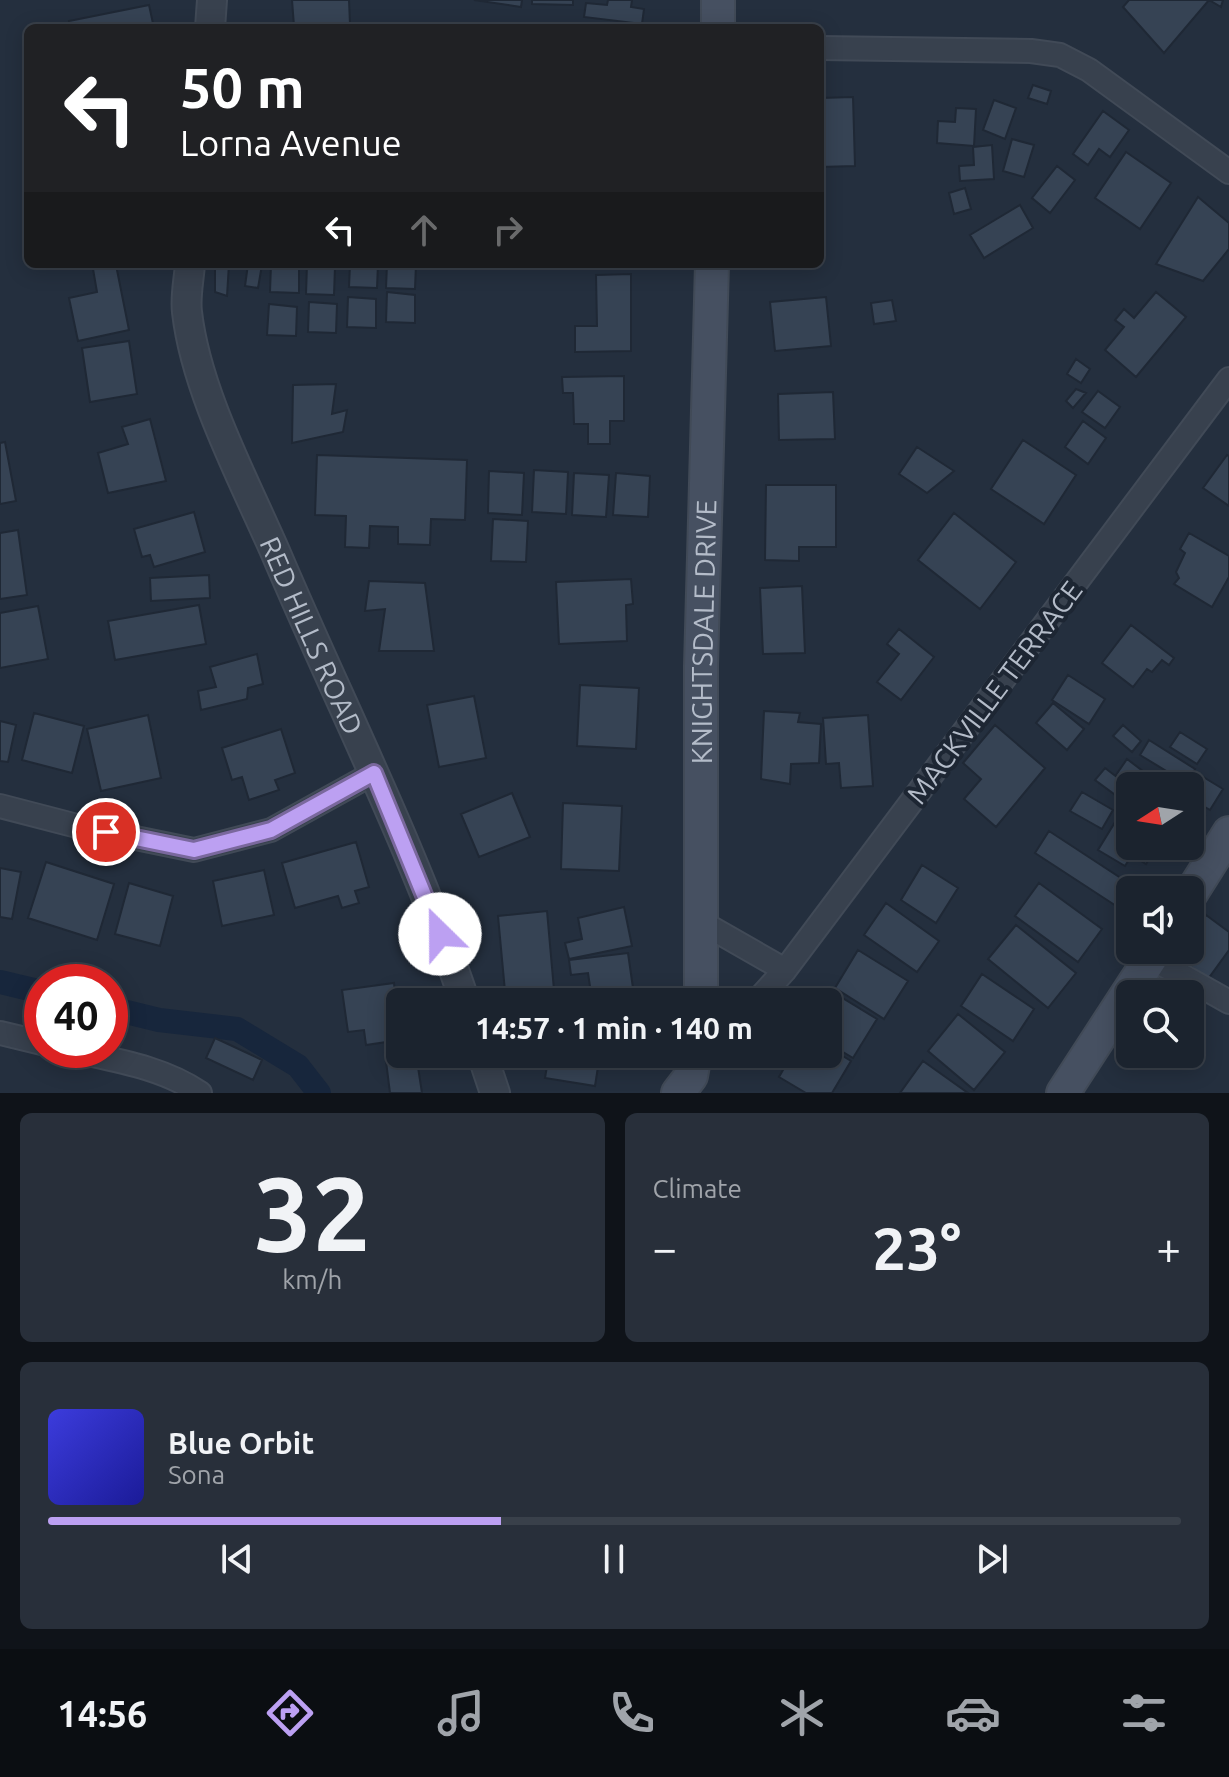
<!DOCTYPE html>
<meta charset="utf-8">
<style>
:root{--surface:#1b232e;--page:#282f3a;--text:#f1f3f6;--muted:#a0a4aa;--line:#39404a;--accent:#bca0f2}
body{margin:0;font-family:Ubuntu,sans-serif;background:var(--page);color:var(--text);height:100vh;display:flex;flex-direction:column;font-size:30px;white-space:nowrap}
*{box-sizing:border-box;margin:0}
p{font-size:26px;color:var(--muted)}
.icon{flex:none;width:44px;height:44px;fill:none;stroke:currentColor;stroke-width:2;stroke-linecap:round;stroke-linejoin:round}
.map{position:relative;height:1093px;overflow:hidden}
.details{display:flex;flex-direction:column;gap:20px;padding:20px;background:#0f1319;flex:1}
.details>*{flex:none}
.top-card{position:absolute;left:24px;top:24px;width:800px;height:244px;border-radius:12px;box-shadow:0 4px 20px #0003,0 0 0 2px var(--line);background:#202124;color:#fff;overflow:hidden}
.needle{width:52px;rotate:258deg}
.controls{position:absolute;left:1116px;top:772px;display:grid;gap:16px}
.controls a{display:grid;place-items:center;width:88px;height:88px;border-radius:12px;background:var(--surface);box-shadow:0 4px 20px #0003,0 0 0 2px var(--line);font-size:40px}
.speed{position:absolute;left:24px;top:964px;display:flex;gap:16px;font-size:40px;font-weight:700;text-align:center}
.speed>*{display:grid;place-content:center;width:104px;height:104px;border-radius:50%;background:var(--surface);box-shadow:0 4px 20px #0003,0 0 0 2px var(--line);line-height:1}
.speed .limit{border:12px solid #d22;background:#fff;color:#111}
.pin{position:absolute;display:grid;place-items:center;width:68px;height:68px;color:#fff;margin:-34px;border:4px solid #fff;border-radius:50%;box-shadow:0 2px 8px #0007}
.me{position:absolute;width:88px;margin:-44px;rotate:337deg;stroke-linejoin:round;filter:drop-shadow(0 0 6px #0008)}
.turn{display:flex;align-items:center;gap:28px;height:168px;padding:0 24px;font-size:36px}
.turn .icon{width:104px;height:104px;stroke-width:2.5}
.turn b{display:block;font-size:56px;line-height:68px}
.lanes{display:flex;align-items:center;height:76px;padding:0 24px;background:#0003;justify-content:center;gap:40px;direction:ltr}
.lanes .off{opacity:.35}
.big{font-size:60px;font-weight:600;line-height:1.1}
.details .tile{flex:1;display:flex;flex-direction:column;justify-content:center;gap:12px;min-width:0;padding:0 28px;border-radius:12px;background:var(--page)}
.details .dial{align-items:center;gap:0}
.dial b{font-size:104px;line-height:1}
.song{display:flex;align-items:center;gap:24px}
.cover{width:96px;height:96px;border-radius:12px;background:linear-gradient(135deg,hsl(240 70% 55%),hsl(240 70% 35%))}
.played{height:8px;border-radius:4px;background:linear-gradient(90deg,var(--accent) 40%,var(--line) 40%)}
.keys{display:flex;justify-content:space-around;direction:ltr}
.heat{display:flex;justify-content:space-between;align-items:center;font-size:44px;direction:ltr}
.details .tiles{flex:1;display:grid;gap:20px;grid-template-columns:1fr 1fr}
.tile:last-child{grid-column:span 2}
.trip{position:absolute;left:386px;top:988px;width:456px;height:80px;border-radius:12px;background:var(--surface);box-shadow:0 4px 20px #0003,0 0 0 2px var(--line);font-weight:600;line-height:80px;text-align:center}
.menu{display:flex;height:128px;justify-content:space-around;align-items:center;background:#0b0e12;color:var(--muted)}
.menu .icon{width:56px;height:56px}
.menu .active{color:var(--accent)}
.menu b{font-size:36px;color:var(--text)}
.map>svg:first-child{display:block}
</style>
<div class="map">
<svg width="1229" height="1093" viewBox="0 0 1229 1093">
<rect width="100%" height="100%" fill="#242f3e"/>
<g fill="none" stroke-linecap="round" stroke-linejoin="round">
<path stroke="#17263c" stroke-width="24" d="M0 982 42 992
M110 1008 159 1020 237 1029 298 1066 319 1093"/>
</g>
<path fill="#364354" stroke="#1f2835" stroke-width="2" d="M292 0H349L350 24 294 26Z
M474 0H522L521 7Z
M532 0H573V5L532 4Z
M608 0H632L631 7 644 9 642 24 584 17 586 3 607 5Z
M1129 0H1223L1221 7 1209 0 1164 53 1123 7Z
M149 5 154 28H70L69 21Z
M1033 85 1051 91 1047 104 1028 98Z
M853 97 855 166 820 167V98Z
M994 100 1016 108 1005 139 983 130Z
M956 108 976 109 974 146 937 143 938 121 955 122Z
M1103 111 1129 130 1110 157 1099 149 1088 165 1073 154Z
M1012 139 1034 145 1024 177 1003 171Z
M992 145 994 179 960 181 959 166 974 165 973 147Z
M1126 152 1171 183 1140 229 1095 198Z
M1057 166 1075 180 1050 213 1032 198Z
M965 188 971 209 954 214 949 193Z
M1198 197 1229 223V249L1203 281 1156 264Z
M1020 205 1033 228 984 258 970 235Z
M215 264H229L227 296 215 292Z
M248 264 262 265 258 288 245 286Z
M271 264H299V293L270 292Z
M307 264 335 267 334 295 306 294Z
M350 264H378L377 288 349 287Z
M387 264H416L415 289 386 288Z
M767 264H818L768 269Z
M116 265 129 330 78 341 69 298 97 292 93 269Z
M631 274V351L575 352V326H597L596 275Z
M387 292 415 295V323L386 322Z
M1156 292 1186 317 1136 377 1105 350 1124 327 1115 320 1124 309 1134 318Z
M348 297 376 299V328L347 327Z
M826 297 831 346 775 351 770 302Z
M892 300 896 321 874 324 871 303Z
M309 302 337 304 336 333 308 332Z
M269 304 297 307 296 336 267 335Z
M129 341 137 394 90 402 82 348Z
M1076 359 1090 369 1081 383 1067 374Z
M624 376V421H610V444H588V424H574L573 393H563L562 377Z
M336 384 332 414 347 410 343 432 292 443 293 385Z
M1076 389 1086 393 1073 408 1066 401Z
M1098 391 1120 407 1105 428 1082 412Z
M833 392 835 439 779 440 778 394Z
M150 419 166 481 108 493 98 453 128 444 122 427Z
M1083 421 1106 438 1088 464 1065 447Z
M1023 440 1076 475 1044 524 991 489Z
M5 442 16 501 0 504V443Z
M917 447 954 471 927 493 899 474Z
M317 455 467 460 465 520 431 519 430 545 398 544V527L370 526 369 548 345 547 346 516 315 515Z
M1227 455 1229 456V506L1203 488Z
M534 470 568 472 566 514 532 512Z
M489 471 524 473 522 515 488 513Z
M574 473 609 475 606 517 572 515Z
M616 473 650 476 648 517 613 515Z
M766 485H836V547H799V561L765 560Z
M194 512 205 552 154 567 150 555 142 557 134 529Z
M954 513 1016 562 980 609 918 560Z
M493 519 528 521 526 562 491 561Z
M18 530 27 595 0 599V533Z
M1189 533 1229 556V577L1212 607 1174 584 1179 578 1176 572 1185 553 1180 549Z
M209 575 210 598 151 601 150 578Z
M631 579 633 604 626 605 627 641 559 644 556 582Z
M369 581 425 583 434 651H379L385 609 365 611Z
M802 586 805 653 763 654 760 588Z
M199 605 206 644 115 660 108 621Z
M38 606 48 659 0 668V613Z
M1131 625 1174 658 1169 665 1162 660 1152 672 1147 669 1133 687 1102 663Z
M899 629 934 657 901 700 877 682 899 654 887 644Z
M257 654 263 684 248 688 247 699 201 710 198 691 216 687 210 667Z
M1068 675 1105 699 1089 724 1052 700Z
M580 685 639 688 636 749 577 746Z
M474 696 486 758 439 767 427 705Z
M1053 703 1084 729 1067 750 1036 723Z
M764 711 800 713 798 722 821 724 819 763 791 764 790 784 761 779Z
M34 713 84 726 72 773 22 760Z
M148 715 161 778 101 791 87 729Z
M868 715 873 786 841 788 839 763 826 764 823 718Z
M0 721 16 725 8 762 0 761Z
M995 725 1045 768 996 827 964 799 981 779 963 763Z
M1123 725 1141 741 1132 752 1113 736Z
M281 729 295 773 275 780 279 790 249 800 242 777 232 780 222 748Z
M1180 732 1207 749 1197 764 1170 747Z
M1149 740 1195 769 1186 783 1140 755Z
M1127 759 1152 778 1146 786H1131L1116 775Z
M1105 768 1130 787 1129 805 1095 780Z
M1200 775 1223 789 1210 810 1190 798V791Z
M1082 792 1113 810 1102 829 1070 811Z
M512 793 530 837 479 857 461 814Z
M563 803 622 806 619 871 561 869Z
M1190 805 1205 816 1195 830 1190 825Z
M1117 819 1130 828V846H1157L1146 864 1132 855 1125 866 1098 850Z
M1049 831 1139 890H1130V915L1035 853Z
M1190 836 1199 843 1188 857 1172 846H1190Z
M356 842 369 887 355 891 359 903 342 908 338 896 295 908 282 863Z
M46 862 114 884 97 940 28 918Z
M922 865 958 888 936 923 901 900Z
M0 868 21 872 12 919 0 917Z
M264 870 274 915 222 926 213 881Z
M129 883 173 896 160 946 115 934Z
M1039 883 1102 929 1078 962 1015 916Z
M886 903 939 941 917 972 864 935Z
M624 907 632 946 569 959 565 943 582 939 578 918Z
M547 911 554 990 529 992V1002H506L498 916Z
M1206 915 1229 932V950L1208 979 1176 956 1180 950H1190V936Z
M1016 925 1076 973 1048 1008 988 959Z
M858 950 908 981 884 1019 835 988Z
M628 953 633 988 591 993 588 973 571 975 569 960Z
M982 974 1034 1009 1013 1041 961 1006Z
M394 983 400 1040 366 1045 364 1030 348 1032 342 990Z
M831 991 877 1019 853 1058 828 1043V1002H825Z
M958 1014 1005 1052 974 1090 928 1051Z
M215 1038 262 1060 253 1080 206 1058Z
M828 1047 851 1061 832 1093H806L779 1077 792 1054H828Z
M400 1051V1054H416L422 1093H390L385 1053Z
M549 1054H600L595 1086 545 1078Z
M923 1061 968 1093H900Z"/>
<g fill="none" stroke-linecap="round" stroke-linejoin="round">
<g stroke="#414a57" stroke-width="26">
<path id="minor" d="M820 48 1031 51 1060 55 1089 70 1229 172
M0 806 77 826 194 850 271 830 374 773
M701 922 785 970
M1151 958 1229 1002
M756 1002 785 970 1229 379
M0 1033 42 1043
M70 1050C114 1060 162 1067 200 1093"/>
</g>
<g stroke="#414a57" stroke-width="32">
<g id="tertiary">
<path d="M210 28 212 0"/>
<path id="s1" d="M190 264C189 279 185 297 187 312 196 392 245 482 277 556 340 704 414 849 465 1002"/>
<path d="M482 1054 495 1093"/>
</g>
</g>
<g stroke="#414a57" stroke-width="36">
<g id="secondary">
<path d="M718 28V0"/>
<path d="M1190 895 1229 833"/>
<path id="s2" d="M701 1002V666L712 264"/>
<path d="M678 1093 691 1076 695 1054"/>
<path d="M1063 1093 1156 950"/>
</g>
</g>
<use href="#minor" stroke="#38414e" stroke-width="22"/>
<use href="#tertiary" stroke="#38414e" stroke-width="28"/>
<use href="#secondary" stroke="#465061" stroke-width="32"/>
</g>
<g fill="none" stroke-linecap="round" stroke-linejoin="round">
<g stroke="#7a689d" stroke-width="20">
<path id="route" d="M106 832 194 850 271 830 374 773 440 934"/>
</g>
<use href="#route" stroke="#bca0f2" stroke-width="14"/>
</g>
<g text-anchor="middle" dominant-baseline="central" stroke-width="8" stroke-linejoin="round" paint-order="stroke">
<g font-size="28" fill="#b4bcc9" stroke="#1d2633">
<text stroke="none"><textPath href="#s2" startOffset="370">KNIGHTSDALE DRIVE</textPath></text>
<text stroke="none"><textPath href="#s1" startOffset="396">RED HILLS ROAD</textPath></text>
<text transform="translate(994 692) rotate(-53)">MACKVILLE TERRACE</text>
</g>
</g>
</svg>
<div class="controls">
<a><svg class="needle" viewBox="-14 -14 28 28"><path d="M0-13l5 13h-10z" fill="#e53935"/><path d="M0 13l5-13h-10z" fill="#a0a4aa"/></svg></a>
<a><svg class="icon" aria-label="sound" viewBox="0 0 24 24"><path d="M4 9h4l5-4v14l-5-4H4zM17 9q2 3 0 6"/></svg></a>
<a><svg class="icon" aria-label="search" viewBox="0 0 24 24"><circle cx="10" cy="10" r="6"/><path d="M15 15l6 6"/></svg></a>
</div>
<div class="speed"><div class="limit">40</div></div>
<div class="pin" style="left:106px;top:832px;background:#d93025"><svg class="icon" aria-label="arrive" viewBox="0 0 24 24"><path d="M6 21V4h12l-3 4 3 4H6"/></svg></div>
<svg class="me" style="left:440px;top:934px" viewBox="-20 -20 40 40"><circle r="19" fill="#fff"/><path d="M0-13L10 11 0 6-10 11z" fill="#bca0f2"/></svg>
<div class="trip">14:57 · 1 min · 140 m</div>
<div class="top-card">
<div class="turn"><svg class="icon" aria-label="left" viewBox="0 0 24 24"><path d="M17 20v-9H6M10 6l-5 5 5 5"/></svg><div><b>50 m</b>Lorna Avenue</div></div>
<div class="lanes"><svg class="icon" aria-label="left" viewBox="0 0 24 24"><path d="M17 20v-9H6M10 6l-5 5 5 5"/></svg><svg class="icon off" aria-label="ahead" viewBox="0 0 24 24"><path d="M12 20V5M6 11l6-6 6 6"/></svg><svg class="icon off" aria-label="right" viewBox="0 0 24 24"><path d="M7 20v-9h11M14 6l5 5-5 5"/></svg></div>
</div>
</div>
<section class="details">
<div class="tiles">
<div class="tile dial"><b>32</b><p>km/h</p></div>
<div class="tile"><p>Climate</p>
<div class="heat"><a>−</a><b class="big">23°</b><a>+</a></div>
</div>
<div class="tile">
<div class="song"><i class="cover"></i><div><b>Blue Orbit</b><p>Sona</p></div></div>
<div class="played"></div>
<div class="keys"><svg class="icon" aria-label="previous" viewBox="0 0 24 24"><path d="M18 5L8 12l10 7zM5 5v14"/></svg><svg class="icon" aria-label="pause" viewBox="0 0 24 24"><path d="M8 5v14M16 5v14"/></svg><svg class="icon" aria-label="next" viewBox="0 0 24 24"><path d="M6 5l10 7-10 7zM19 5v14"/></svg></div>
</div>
</div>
</section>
<nav class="menu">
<b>14:56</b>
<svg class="icon active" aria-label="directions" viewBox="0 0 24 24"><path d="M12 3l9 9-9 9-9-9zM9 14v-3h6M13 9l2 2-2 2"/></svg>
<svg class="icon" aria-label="music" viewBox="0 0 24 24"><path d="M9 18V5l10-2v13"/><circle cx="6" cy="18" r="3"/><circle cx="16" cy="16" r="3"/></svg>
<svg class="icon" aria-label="phone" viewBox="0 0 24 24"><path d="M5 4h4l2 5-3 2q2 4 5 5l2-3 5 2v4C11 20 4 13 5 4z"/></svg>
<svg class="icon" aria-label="climate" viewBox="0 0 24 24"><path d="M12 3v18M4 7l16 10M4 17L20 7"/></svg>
<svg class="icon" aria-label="car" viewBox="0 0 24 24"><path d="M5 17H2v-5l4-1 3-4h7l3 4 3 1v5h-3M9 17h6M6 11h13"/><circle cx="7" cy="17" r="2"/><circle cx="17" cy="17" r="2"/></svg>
<svg class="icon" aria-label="filters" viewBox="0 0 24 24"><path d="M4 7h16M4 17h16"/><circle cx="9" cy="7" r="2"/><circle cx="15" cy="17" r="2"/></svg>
</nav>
